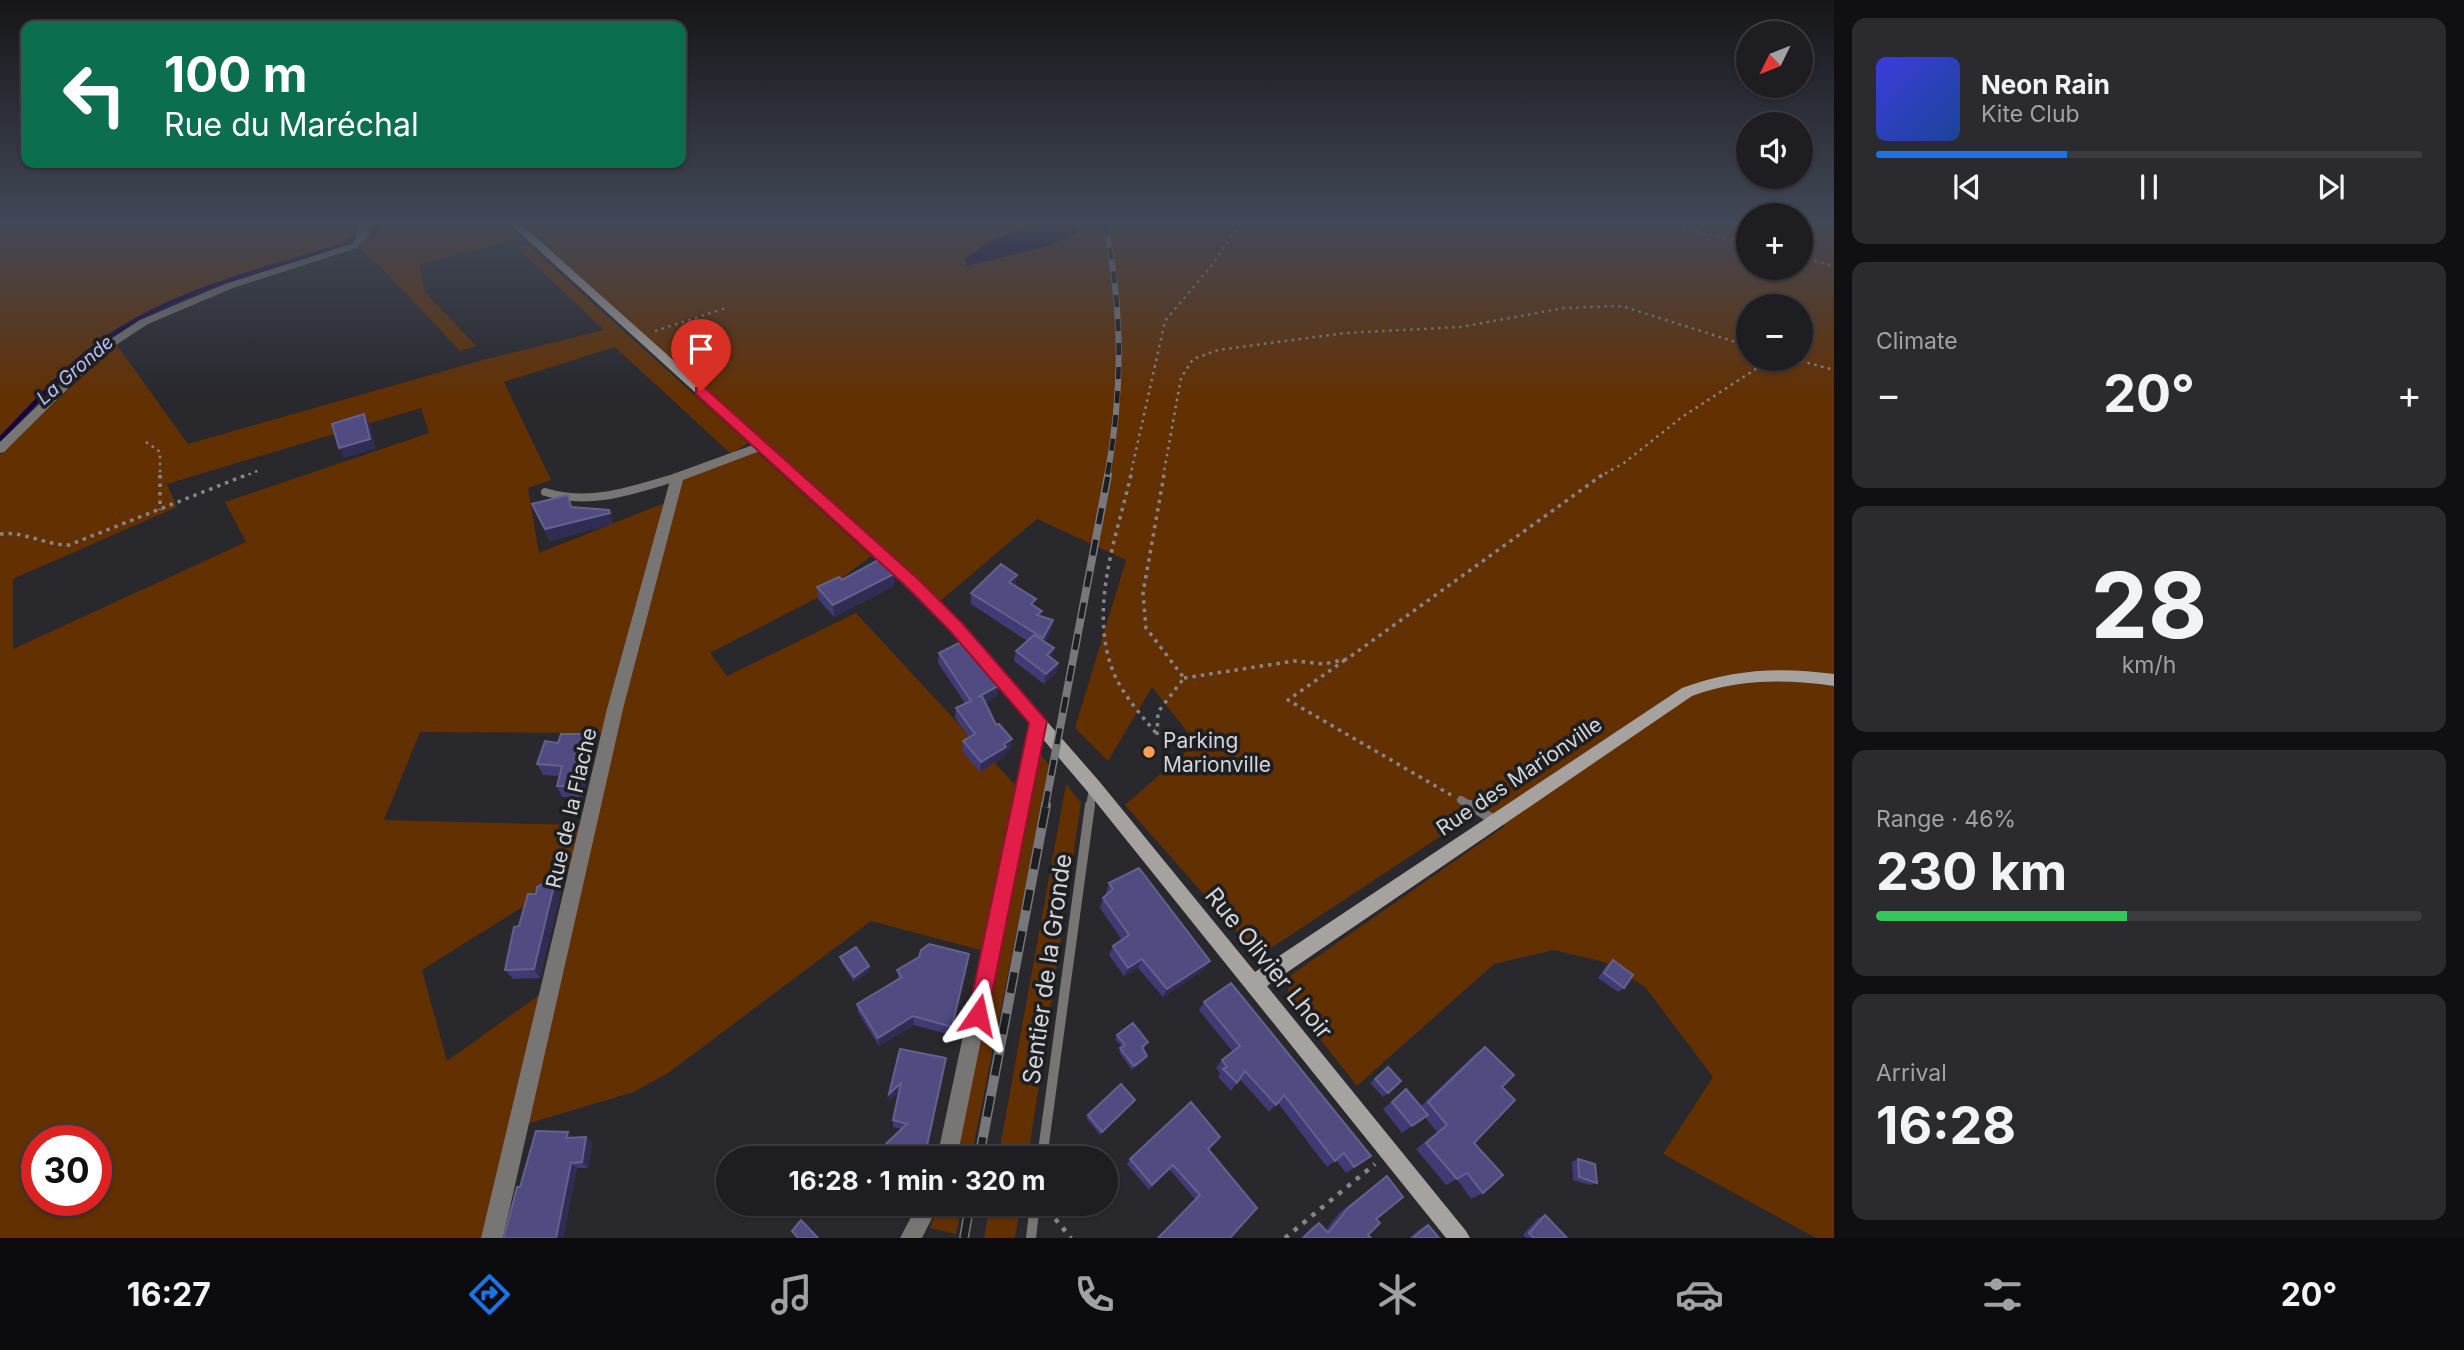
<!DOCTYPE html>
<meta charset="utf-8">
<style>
:root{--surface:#1e1e22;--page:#2b2b2f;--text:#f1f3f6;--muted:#a1a2a5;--line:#3c3c40;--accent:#1a73e8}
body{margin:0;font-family:Inter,sans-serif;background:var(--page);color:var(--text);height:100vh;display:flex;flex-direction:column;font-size:26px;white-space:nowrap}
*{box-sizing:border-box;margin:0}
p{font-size:23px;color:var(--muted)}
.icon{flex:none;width:38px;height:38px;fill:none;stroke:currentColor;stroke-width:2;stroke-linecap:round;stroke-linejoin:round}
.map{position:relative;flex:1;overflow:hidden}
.side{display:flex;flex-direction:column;gap:18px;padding:18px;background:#101013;width:630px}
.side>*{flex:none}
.top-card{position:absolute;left:21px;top:21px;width:665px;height:147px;border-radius:14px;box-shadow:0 2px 5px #0004,0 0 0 2px var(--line);background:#0b6e4f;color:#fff;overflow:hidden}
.needle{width:46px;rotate:227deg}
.fabs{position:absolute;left:1736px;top:21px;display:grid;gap:14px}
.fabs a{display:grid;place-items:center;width:77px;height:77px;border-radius:50%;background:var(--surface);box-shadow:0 2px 5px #0004,0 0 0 2px var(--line);font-size:35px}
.speed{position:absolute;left:21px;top:1125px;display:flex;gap:14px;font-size:35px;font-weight:700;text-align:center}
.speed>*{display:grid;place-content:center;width:91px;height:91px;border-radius:50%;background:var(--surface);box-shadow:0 2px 5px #0004,0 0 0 2px var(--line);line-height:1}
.speed .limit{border:10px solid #d22;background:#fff;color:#111}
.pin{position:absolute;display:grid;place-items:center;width:60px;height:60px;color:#fff;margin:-72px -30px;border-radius:50% 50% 50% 0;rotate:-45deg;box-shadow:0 0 7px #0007}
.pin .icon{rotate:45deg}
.me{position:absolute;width:77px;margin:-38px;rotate:11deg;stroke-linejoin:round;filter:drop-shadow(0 0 5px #0008)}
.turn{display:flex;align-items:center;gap:24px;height:147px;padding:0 28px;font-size:32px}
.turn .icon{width:91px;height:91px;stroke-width:2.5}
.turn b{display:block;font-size:49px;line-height:60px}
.big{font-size:52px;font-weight:700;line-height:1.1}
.side .widget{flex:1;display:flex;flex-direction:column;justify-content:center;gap:10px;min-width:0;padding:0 24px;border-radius:14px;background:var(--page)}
.side .dial{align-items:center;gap:0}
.dial b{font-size:91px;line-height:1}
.song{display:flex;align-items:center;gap:21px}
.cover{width:84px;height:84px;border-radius:10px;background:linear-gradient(135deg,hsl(240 70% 55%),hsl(220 70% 35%))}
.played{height:7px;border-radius:4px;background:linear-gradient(90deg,var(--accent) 35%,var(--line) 35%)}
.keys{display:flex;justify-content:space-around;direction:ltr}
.heat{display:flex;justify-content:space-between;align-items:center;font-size:38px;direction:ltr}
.charge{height:10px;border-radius:5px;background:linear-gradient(90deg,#34c759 46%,var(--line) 0)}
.trip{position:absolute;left:716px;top:1146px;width:402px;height:70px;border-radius:35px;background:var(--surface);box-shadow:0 2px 5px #0004,0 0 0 2px var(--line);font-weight:700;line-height:70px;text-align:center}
.tabs{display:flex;height:112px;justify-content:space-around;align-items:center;background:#0c0c0e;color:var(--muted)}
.tabs .icon{width:49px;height:49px}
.tabs .selected{color:var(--accent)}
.tabs b{font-size:32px;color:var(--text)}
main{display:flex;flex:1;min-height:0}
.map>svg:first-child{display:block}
</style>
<main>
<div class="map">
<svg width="1834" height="1238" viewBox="0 0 1834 1238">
<rect width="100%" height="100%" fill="#28282d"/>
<path fill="#633002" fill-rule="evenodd" d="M0 224H358L348 244C265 271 161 293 92 349 59 376 30 409 0 439Z
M370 224H506L521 238 419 264 425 292 476 346 460 351 385 271 358 247 365 242Z
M521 224H800L844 230 853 224H958V228L966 229 975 224H1044L1014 231 965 259 966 266 1075 233 1071 224H1748V268H1801V224H1834V1238H1816L1663 1154 1713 1077 1645 987 1604 962 1554 950 1494 964 1357 1086 1287 997 1291 975 1505 826 1479 811 1271 948 1245 941 1125 805 1196 743 1152 687 1108 761 1075 728 1126 560 1037 519 939 602ZM1748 306H1801V359H1748Z
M527 244 748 443 731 454 615 347 504 382 551 480 528 488 539 553 667 502 603 733 420 732 384 820 581 825 570 870 529 895 532 901 422 970 447 1061 542 993 481 1238H0V455L116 344 188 444 479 361 604 330 517 248ZM421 408 429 433 225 502 246 542 13 649V579L177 507 167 484ZM37 1141H96V1200H37Z
M757 452 871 556 817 598 710 653 727 676 856 613 1018 788 984 951 871 921 668 1073 634 1092 526 1124 628 679 681 479Z
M1039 752 1050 766 971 1158H956Z
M1066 784 1081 803 1028 1158H998Z
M939 1204H962L956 1234 930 1228Z
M990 1204H1021L1015 1238H984Z"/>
<path fill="#140442" d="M1044 224H1071L1076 233 1045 247 966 266 965 259 990 241Z"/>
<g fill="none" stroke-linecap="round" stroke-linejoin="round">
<path stroke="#140442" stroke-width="4.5" d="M373 234 378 224
M0 439C30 409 58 375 92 349 165 292 261 271 348 244L353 239"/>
<path stroke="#86868a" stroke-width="2.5" stroke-dasharray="2.5 4.5" stroke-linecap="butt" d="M1669 224 1748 244
M1801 257 1834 266
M655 331 726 308
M1794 359 1834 370
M146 442 160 452V477
M242 477 260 470
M1130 477 1165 321 1212 265 1240 224
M1163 477 1181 378 1193 359 1218 350 1345 333 1461 327 1564 308 1622 306 1748 346
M1599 477 1624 463 1682 417 1771 359"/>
<path stroke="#86868a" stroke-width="3.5" stroke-dasharray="3.5 5" stroke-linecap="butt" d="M160 475V510
M1131 475C1116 539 1087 612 1115 676 1125 697 1141 715 1156 733
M0 534C25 531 44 545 69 545L246 475
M1345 660 1288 700 1451 795
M1184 678 1294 661 1324 664 1347 659 1602 475
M1157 735 1158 712 1184 678 1146 628 1143 593 1164 475"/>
<path stroke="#86868a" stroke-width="4.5" stroke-dasharray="4.5 7" stroke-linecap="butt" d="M1048 1210 1071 1238
M1285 1238 1375 1164"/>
<path stroke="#787674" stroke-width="8" d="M545 492C591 506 633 490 677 477
M1461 800 1473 807
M1090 807 1093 787"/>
<path stroke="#787674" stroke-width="10" d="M1470 805 1494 820
M1042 1158 1090 805
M1031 1238 1035 1204"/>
<path fill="#787674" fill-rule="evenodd" d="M360 224H370L365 240 357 248 233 288 148 324 105 352 4 452 0 453V442L97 348 140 320 225 284 351 244 355 239Z
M761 442 765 443 767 446 765 449 683 480 623 709 503 1238H481L607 709 671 477 673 474Z
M1038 715 1043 717 1046 721 957 1158H937L1030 721 1033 717Z
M918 1204H939L922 1238H900Z"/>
<path fill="#a6a29f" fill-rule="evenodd" d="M510 224H521L861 528 962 624 1099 781 1255 972 1682 688C1733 669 1780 667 1834 674V686C1785 679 1739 679 1692 696L1267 986 1466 1231 1470 1238H1446L1087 791 952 632 851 534Z"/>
<g stroke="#78787c" stroke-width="6">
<path id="rail-far2" d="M1105 224C1123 308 1123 392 1107 477"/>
</g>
<g stroke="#78787c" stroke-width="8">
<path id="rail-far1" d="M1045 807 1108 475"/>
</g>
<g stroke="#78787c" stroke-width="10">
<path id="rail" d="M979 1158 1046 805
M964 1238 970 1204"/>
</g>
<use href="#rail-far2" stroke="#1e1f23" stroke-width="4.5" stroke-dasharray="12" stroke-linecap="butt"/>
<use href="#rail-far1" stroke="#1e1f23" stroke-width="5" stroke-dasharray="16" stroke-linecap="butt"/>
<use href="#rail" stroke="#1e1f23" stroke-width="7" stroke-dasharray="21" stroke-linecap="butt"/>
</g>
<path fill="#403b75" d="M532 504 573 508 613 522V524L550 541Z
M1017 575 1015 586 1035 607 1051 631 1045 642 1052 658 1058 663 1056 673 1044 684 1014 661 1016 651 1027 641 971 604V593Z
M842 580 894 586 834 617 818 599 817 587Z
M939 653 998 686 997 696 985 703 996 725 1011 749 1005 752V756L980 772 962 751 963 741 969 737 955 718 956 708 965 703 938 663Z
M587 734 592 745 586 763 589 769 582 797H562L557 786 559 776 543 775 537 764 558 743Z
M556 877 562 887 540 978 513 979 505 970 519 926 536 894Z
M1109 883 1205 969 1163 997 1138 968 1124 976 1109 955 1113 946 1122 940 1100 908 1103 898 1107 895 1106 893Z
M840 957 869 966 870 971 854 982 841 962Z
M919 957 968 963 951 1035 914 1025 879 1046 858 1012 857 1004 898 979 897 970Z
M1613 960 1624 988 1618 992 1598 978 1607 965Z
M1204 1002 1371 1156 1346 1173 1336 1160 1327 1167 1278 1103 1269 1112 1240 1079 1231 1091 1218 1077 1220 1073 1216 1068 1222 1060 1233 1052 1199 1010Z
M1117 1035 1146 1046 1143 1049 1145 1060 1132 1070 1119 1052 1122 1047 1115 1039Z
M1485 1047 1502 1087 1474 1143 1483 1193 1471 1199 1457 1179 1446 1185 1416 1149 1437 1132 1425 1117 1402 1133 1383 1109 1406 1089 1421 1106 1474 1055Z
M945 1065 927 1152 901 1129 893 1127V1120L899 1092 889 1101V1094Z
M1388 1067 1401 1081 1383 1097 1370 1083Z
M1135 1100 1133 1103 1100 1135 1086 1118 1088 1115Z
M586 1137 592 1143 588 1168H577L563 1238H504L520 1187 574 1138Z
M1208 1149 1257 1208 1195 1199 1169 1169 1149 1190 1127 1164 1130 1159Z
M1578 1159 1597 1183 1590 1185 1573 1180 1572 1162Z
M1387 1176 1376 1219 1368 1235 1371 1238H1301L1312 1227 1319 1223 1326 1230 1339 1213 1379 1182Z
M879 1204H901L891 1219Z
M1545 1215 1567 1238H1526L1523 1235 1538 1218Z
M1428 1225 1439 1238H1409L1418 1230Z"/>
<path fill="#302c54" d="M364 414 370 424 376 449 344 458 339 448Z
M609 510 613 524 550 541 545 529Z
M894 574V586L834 617 833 605Z
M1017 575 1015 586 1009 582Z
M1053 620 1051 631 1041 650 1043 638Z
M1054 648 1052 658 1047 655Z
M1058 663 1056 673 1044 684 1046 674Z
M998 686 997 696 978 707V697Z
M587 734 592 745 586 763 589 769 582 797 577 786 580 757Z
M1012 739 1011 749 1005 752V756L980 772 981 762Z
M556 877 562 887 540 978 534 969Z
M969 954 968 963 951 1035 952 1027Z
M1142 959 1138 968 1124 976 1128 968Z
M1210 961 1205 969 1163 997 1167 989Z
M869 966 870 971 854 982V977Z
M913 1016 914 1025 879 1046 878 1038Z
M1147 1056 1145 1060 1132 1070 1134 1066Z
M946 1058 945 1065 927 1152 920 1158H915Z
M901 1083V1090L889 1101V1094Z
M1135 1100 1133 1103 1100 1135 1102 1132Z
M568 1132 574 1137 566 1138Z
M586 1137 592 1143 588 1168 582 1162Z
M571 1163 577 1168 563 1238H556Z
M897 1204H901L891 1219V1214Z"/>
<path fill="#504b80" stroke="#65618e" stroke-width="2" d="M364 414 370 439 339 448 332 424Z
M568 495 571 507 609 510 610 513 545 529 532 504Z
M880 559 894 574 833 605 817 587 839 577 842 580Z
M1001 564 1017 575 1009 582 1036 599 1031 604 1042 611 1037 615 1053 620 1043 638 971 593Z
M1034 635 1054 648 1047 655 1058 663 1046 674 1016 651Z
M963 641 998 686 978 697 982 696 996 725 999 724 1012 739 1004 744 1006 747 981 762 963 741 975 734 956 708 971 701 939 653Z
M561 734H587L580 757 584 758 577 786H557L562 766 537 764 545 741 558 743Z
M1139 868 1210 961 1167 989 1142 959 1128 968 1113 946 1129 935 1103 898 1113 889 1109 883Z
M556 877 534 969 505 970 514 927 519 926 528 894H536L537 887Z
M929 944 969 954 952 1027 913 1016 878 1038 857 1004 902 977 897 970 919 957 921 950Z
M856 947 869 966 854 977 840 957Z
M1613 960 1633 975 1624 988 1604 973Z
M1231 983 1371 1156 1354 1167 1344 1153 1335 1161 1284 1095 1276 1105 1245 1071 1237 1083 1223 1069 1227 1067 1222 1060 1240 1046 1204 1002Z
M1133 1023 1148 1042 1142 1047 1147 1056 1134 1066 1120 1048 1125 1045 1117 1035Z
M1485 1047 1514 1075 1502 1087 1515 1100 1474 1143 1503 1175 1483 1193 1467 1173 1457 1179 1426 1143 1447 1125 1428 1102Z
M900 1049 946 1058 927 1145 915 1158H916H871L907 1124 893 1120 901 1083 889 1094Z
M1388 1067 1401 1081 1388 1093 1375 1079Z
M1121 1084 1135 1100 1102 1132 1088 1115Z
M1406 1089 1428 1115 1412 1126 1392 1102Z
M1191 1102 1220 1137 1208 1149 1257 1208 1230 1238H1158L1200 1195 1173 1165 1152 1185 1130 1159Z
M536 1131 568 1132 566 1138 586 1137 582 1162 571 1163 556 1238H504L517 1187H520Z
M1578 1159 1595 1164 1597 1183 1579 1177Z
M1387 1176 1403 1197 1376 1219 1380 1223 1368 1235 1371 1238H1303L1319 1223 1328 1233 1348 1208Z
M883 1204H897L891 1214Z
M1545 1215 1567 1238H1534L1529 1233Z
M801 1220 818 1238H798L792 1231Z
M1428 1225 1439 1238H1413Z"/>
<linearGradient id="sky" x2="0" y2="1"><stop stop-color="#161619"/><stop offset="0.56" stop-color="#424857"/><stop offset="1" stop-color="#424857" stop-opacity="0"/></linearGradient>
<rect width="1834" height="397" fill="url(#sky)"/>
<path fill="#e11d48" stroke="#92132f" stroke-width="2" d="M696 388H705L918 579 962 623 1047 721 986 1023 978 1026 971 1023 968 1015 1029 723 951 632 907 587 696 394Z"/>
<circle fill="#fd9c55" stroke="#1e1f23" stroke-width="2.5" cx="1149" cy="752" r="7"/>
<g text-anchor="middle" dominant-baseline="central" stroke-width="7" stroke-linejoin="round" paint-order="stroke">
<g font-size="19" font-style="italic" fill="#bdbdf8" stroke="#1e1f23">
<text transform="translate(75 370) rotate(-41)">La Gronde</text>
</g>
<g font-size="21" fill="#d5d5d8" stroke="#1e1f23" text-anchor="start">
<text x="1163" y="740">Parking<tspan x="1163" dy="24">Marionville</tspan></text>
</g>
<g font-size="21" fill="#d5d5d8" stroke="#1e1f23">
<text transform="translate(1519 776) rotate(-34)">Rue des Marionville</text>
<text transform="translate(571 808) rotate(-77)">Rue de la Flache</text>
</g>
<g font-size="24" fill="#d5d5d8" stroke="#1e1f23">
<text transform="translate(1269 963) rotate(51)">Rue Olivier Lhoir</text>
<text transform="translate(1047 969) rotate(-82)">Sentier de la Gronde</text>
</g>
</g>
</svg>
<div class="fabs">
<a><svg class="needle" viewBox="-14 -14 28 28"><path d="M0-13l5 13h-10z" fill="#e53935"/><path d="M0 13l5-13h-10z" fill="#a1a2a5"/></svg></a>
<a><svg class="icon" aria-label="sound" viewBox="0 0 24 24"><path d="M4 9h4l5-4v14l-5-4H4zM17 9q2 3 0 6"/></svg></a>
<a>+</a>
<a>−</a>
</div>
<div class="speed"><div class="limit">30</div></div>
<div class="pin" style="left:701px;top:391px;background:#d93025"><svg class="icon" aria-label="arrive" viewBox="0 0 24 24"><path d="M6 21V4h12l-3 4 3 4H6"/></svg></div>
<svg class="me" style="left:978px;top:1015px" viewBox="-20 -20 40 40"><path d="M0-17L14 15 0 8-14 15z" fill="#e11d48" stroke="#fff" stroke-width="4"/></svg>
<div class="trip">16:28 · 1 min · 320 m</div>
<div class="top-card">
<div class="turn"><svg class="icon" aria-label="left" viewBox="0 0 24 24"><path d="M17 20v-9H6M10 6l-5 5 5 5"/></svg><div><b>100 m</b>Rue du Maréchal</div></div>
</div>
</div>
<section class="side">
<div class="widget">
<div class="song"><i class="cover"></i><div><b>Neon Rain</b><p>Kite Club</p></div></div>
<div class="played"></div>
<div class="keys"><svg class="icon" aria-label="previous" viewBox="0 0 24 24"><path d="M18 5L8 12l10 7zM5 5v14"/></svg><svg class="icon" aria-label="pause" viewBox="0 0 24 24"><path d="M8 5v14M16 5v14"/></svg><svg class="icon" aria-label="next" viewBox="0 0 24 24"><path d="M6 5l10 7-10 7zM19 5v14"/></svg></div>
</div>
<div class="widget"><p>Climate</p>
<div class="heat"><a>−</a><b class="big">20°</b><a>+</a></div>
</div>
<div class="widget dial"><b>28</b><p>km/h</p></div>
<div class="widget"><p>Range · 46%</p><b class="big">230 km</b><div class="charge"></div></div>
<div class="widget"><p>Arrival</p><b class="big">16:28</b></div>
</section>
</main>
<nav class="tabs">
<b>16:27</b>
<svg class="icon selected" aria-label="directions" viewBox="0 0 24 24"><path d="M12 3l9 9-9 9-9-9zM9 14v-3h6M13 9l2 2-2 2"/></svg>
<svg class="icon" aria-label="music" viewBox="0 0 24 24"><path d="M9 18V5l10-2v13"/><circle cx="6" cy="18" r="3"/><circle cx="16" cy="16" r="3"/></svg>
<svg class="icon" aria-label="phone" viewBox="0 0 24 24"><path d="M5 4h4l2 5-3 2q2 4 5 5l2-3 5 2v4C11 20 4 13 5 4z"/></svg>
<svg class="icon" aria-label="climate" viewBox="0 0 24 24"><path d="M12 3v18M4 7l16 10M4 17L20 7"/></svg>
<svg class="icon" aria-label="car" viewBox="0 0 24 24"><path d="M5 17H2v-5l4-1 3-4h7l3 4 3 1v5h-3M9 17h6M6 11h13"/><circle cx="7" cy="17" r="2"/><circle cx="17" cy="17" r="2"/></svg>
<svg class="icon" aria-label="filters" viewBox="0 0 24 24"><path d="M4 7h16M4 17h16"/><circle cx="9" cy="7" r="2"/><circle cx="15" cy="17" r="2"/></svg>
<b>20°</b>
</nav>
